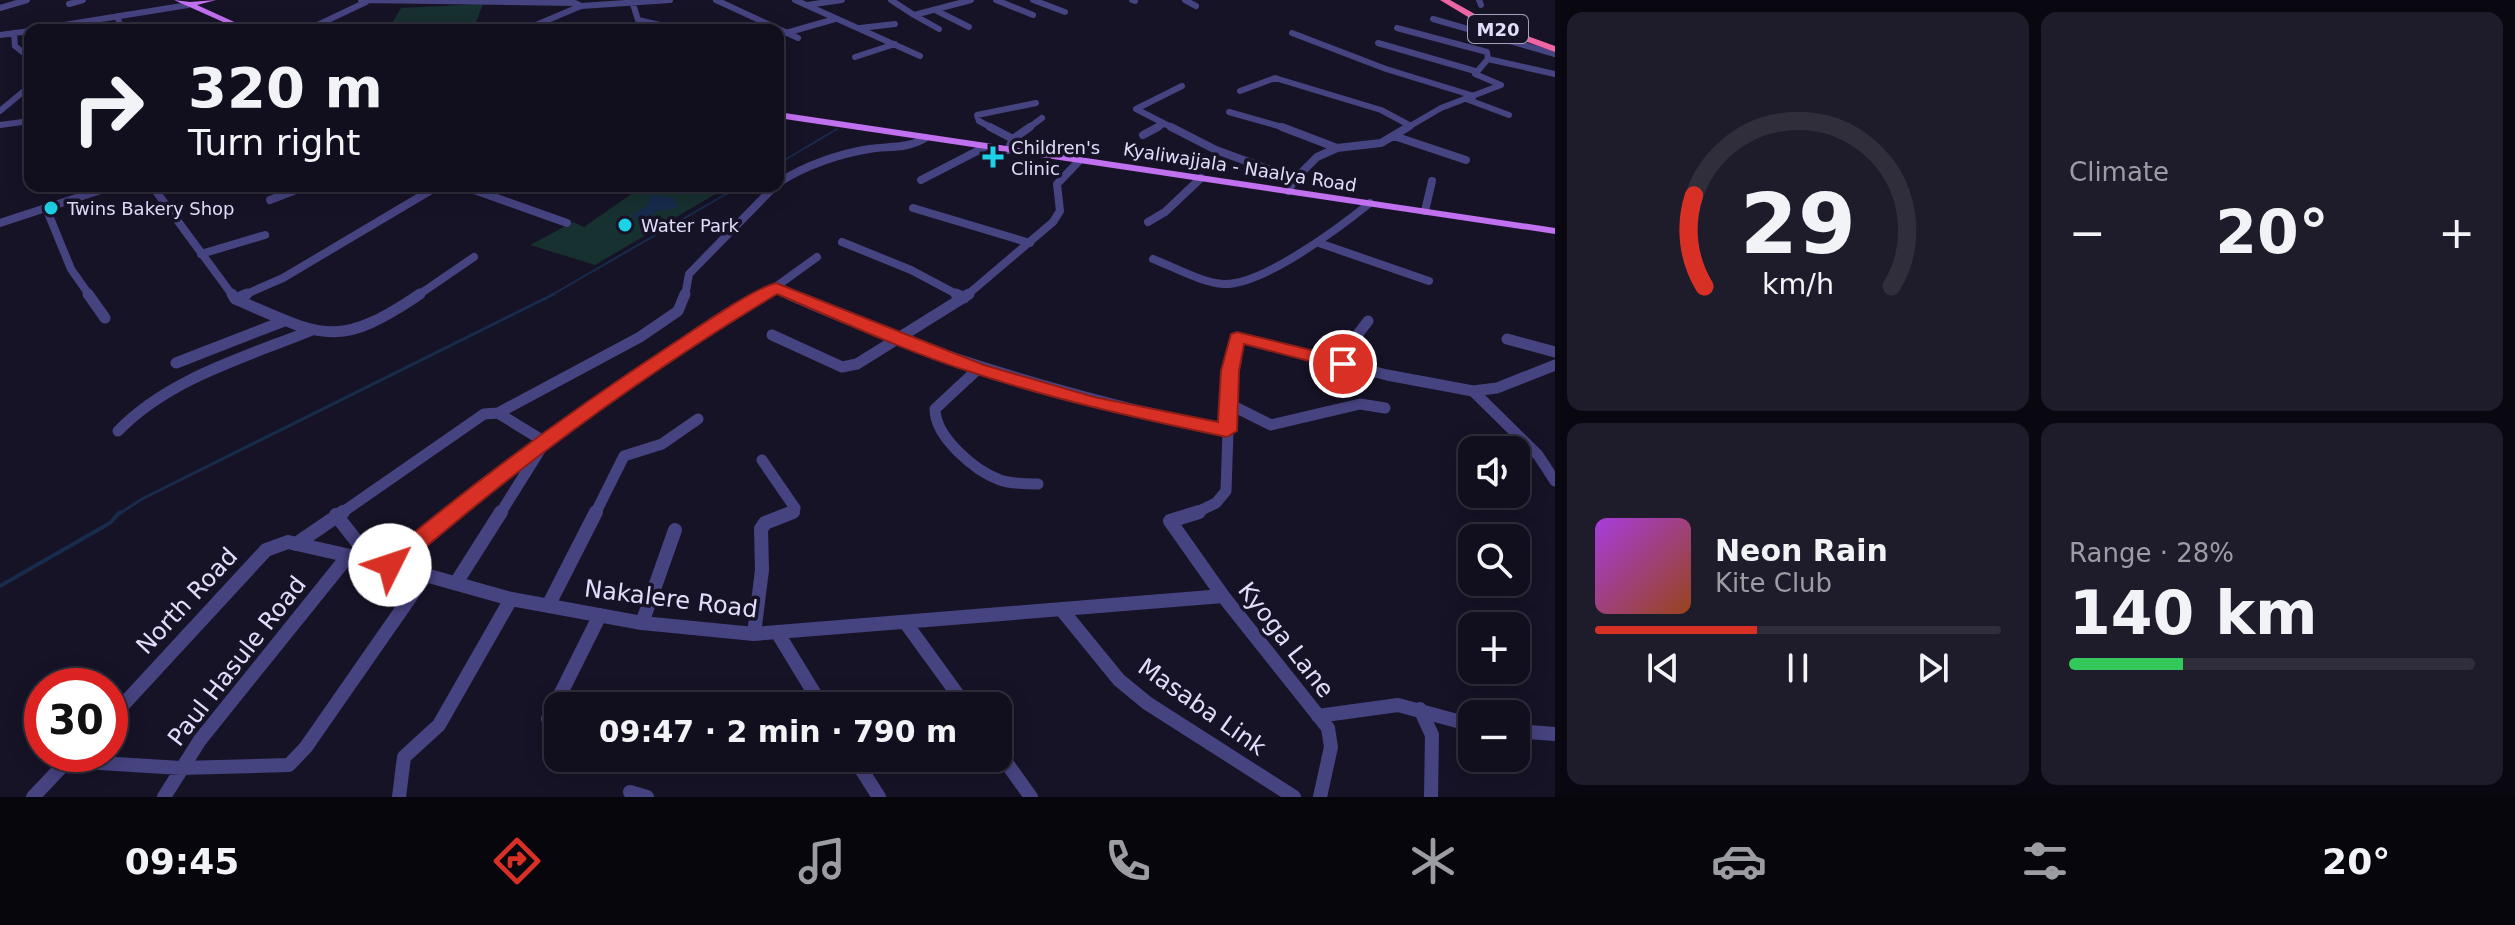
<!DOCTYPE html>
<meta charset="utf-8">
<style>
:root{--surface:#110e1d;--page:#1e1c2a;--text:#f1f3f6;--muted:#9c9ca4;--line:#302e3b;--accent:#d93025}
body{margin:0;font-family:"DejaVu Sans",sans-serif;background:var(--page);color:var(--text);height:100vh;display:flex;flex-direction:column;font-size:30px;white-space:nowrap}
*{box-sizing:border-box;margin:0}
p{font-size:26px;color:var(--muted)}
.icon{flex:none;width:44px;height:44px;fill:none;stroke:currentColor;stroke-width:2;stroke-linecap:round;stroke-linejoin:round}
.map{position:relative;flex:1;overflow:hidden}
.drawer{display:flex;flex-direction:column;gap:12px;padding:12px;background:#090810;width:960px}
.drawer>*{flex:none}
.top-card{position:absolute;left:24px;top:24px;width:760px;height:168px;border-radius:16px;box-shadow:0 4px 20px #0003,0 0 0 2px var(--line);background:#110e1d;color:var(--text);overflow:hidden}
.buttons{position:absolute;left:1458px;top:436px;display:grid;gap:16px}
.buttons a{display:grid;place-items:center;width:72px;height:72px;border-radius:16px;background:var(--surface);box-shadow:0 4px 20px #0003,0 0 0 2px var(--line);font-size:40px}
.speed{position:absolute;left:24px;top:668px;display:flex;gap:16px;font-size:40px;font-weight:700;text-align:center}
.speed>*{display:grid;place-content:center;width:104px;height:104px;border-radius:50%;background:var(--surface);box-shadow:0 4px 20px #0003,0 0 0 2px var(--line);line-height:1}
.speed .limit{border:12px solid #d22;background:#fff;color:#111}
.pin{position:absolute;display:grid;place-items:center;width:68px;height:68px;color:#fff;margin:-34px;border:4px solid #fff;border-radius:50%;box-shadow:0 2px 8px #0007}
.me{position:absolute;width:88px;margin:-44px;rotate:49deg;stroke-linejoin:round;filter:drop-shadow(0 0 6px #0008)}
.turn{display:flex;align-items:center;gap:28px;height:168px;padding:0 32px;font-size:36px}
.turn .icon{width:104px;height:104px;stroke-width:2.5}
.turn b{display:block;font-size:56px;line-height:68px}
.big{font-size:60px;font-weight:800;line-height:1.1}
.drawer .card{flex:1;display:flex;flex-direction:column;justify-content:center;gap:12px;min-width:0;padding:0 28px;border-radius:16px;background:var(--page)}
.drawer .dial{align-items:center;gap:0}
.dial svg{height:208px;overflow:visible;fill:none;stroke:var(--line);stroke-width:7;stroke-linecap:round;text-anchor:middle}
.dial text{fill:var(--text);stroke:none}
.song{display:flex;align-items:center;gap:24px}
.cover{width:96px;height:96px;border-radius:12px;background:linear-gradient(135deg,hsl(280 70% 55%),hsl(20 70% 35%))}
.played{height:8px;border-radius:4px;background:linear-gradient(90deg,var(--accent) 40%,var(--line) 40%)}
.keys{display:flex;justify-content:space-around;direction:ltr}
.heat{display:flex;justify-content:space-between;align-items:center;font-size:44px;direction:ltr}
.charge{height:12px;border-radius:6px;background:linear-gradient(90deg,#34c759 28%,var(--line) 0)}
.drawer .tiles{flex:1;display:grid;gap:12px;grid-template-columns:repeat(2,1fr)}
.trip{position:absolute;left:544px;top:692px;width:468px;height:80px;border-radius:16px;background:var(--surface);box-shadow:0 4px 20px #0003,0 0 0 2px var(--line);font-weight:800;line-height:80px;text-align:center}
.dock{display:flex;height:128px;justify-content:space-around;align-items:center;background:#07060c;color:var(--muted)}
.dock .icon{width:56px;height:56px}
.dock .active{color:var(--accent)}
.dock b{font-size:36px;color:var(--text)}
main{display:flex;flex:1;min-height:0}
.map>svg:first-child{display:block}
</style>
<main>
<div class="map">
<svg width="1555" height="797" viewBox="0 0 1555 797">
<rect width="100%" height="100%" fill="#171327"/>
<path fill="#173130" d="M483 4 473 30H388L401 8Z
M643 186H729L595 265 530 245 573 222 584 227Z"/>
<path fill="#172b4c" d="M651 195 674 198 678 208 658 211 642 221 631 216 647 206Z"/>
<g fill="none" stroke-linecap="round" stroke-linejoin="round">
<path stroke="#172b4c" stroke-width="2" d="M778 164 837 129
M550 296 740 186"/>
<path stroke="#172b4c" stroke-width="3" d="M119 514 142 499 554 294"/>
<path stroke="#172b4c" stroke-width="4" d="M0 586 110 523 120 512"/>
<path stroke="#464381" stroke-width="6" d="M361 0 575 3 581 6
M716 0 798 38
M795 0 920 56
M891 0 914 15 971 0
M996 0 1033 15
M1033 0 1065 12
M1132 0 1135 1
M1185 0 1196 6
M1479 0 1481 5
M69 4 83 0
M633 4 638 20 682 30
M807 5 842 0
M0 8 27 0
M935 10 969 27
M914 15 939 29
M117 16 122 30
M1433 19 1555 54
M860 28 895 24
M1397 28 1487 52 1488 59 1475 74 1501 85 1441 108 1405 129
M33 30 188 5
M307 30 366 2
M524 30 581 6 670 0
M14 33 15 46 30 58
M786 33 835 19
M1292 33 1386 69 1474 96
M0 35 30 31
M1378 43 1475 71
M855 57 895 44
M1488 59 1555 74
M1240 91 1275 78 1381 110 1411 126
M1466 99 1509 115
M0 111 30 86
M1229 112 1289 129
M0 125 30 121
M994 129 979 121 977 115 1036 103
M1027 129 1042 118
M1155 129 1164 124
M1175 129 1136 109 1182 86"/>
<path stroke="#464381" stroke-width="8" d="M990 127 1013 139 1008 150
M1171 127 1216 150 1295 179
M1282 127 1337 148
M1143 135 1158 127
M1394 136 1466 160
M1013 139 1030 127
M921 180 985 147
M778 183C804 166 838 154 869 149 888 146 908 149 925 138
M152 186 233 296
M463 186 567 223
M1288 191 1295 179 1317 157 1337 148 1381 143 1408 127
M489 194 503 186
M270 200 306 186
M46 208 71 269 90 296
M913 208 1030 243
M1425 211 1432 181
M1148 222 1165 212 1201 178
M0 223 113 186
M842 242 911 270 960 296
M1319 243 1429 281
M201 254 265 235
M1153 259C1174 267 1202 283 1224 284 1263 285 1339 228 1370 203
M776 288 793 296
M242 296 283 278 438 186
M417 296 474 257
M685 296 689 274 775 186
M763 296 817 257
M966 296 1053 222 1060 211 1057 184 1080 160"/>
<path stroke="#464381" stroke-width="11" d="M88 294 105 318
M232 294 235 299C322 336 336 351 420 294
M788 294C929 357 1077 399 1227 431
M956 294 964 298
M235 299 247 294
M772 335 842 367 857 364 969 294
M1507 339 1555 352
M176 363 284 321
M1343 364 1344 352 1368 321
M978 369 935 409C935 437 975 471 1000 480 1012 484 1026 484 1038 484
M1473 391 1538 455 1555 481
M1231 405 1271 425 1360 404 1385 408
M498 413 640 337 678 311 685 294
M118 431C168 379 245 357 310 331
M762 460 795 508 790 514
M340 514 484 414 498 413 545 442
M452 514 541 441
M500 514 545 442 568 422 703 331 766 294
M595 514 624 456 662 444 698 419
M1193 514 1216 503 1226 491 1230 371 1237 337 1387 375 1473 391 1497 388 1555 365"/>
<path stroke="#464381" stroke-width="14" d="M1199 512 1170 521 1223 596 1328 728 1331 747 1320 797
M336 515 372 561
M296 544 343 512
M390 565 455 512
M456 583 501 512
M548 606 596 512
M1061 609 1119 680 1147 703 1294 797
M905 622 966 706
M642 623 675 530
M777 632 822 706
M754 634 762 570 761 529 765 523 793 512
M1420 709 1432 735 1431 797
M1318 716 1398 705 1472 725
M110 719 266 550 288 542 390 565 511 599 642 623 754 634 1223 596
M548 719 600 615
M1516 731 1555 734
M998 751 1031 797
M854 758 879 797
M67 761 181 768 289 765 306 747 425 576
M630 792 647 797
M33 797 71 757
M164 797 200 740 348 556
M399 797 404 757 439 725 511 599"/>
<path fill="#c170ef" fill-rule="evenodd" d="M174 0 190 2 216 0 197 5 252 30H241Z
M778 112 1555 228V234L778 118Z"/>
<path fill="#ee65a6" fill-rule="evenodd" d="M1440 0H1450L1489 22 1555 46V52L1483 26Z"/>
</g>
<path fill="#d93025" stroke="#8d1f18" stroke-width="2" d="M776 283 984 365 1094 397 1218 422 1221 371 1231 334 1237 332 1343 358 1351 364 1343 370 1244 344 1239 371 1237 431 1227 437C1141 419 1055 400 971 372 905 351 841 321 777 294 641 376 517 467 398 571L390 574 382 571 379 565 382 559C476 480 569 412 671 345 696 329 750 290 776 283Z"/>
<g fill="#1dd1e7" stroke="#171327" stroke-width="3">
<path d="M989 145h8v8h8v8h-8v8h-8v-8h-8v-8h8z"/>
<circle cx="51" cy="208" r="8"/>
<circle cx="625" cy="225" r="8"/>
</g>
<g text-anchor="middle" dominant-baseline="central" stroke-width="7" stroke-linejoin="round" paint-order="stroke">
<rect fill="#171327" stroke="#a4a0bb" stroke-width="2" x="1468" y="15" width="60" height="28" rx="6"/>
<g font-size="18" font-weight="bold" fill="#e1ddfb">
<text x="1498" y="29">M20</text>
</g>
<g font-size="18" fill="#e1ddfb" stroke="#171327" text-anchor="start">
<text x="1011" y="147">Children's<tspan x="1011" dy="21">Clinic</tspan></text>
<text x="67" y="208">Twins Bakery Shop</text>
<text x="641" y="225">Water Park</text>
</g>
<g font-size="18" fill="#e1ddfb" stroke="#171327">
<text transform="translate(1240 167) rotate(9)">Kyaliwajjala - Naalya Road</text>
</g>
<g font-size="24" fill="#e1ddfb" stroke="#171327">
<text transform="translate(671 599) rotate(7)">Nakalere Road</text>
<text transform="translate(187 601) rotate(-47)">North Road</text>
<text transform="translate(1286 640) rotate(52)">Kyoga Lane</text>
<text transform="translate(237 661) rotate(-52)">Paul Hasule Road</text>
<text transform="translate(1202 707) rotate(35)">Masaba Link</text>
</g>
</g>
</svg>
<div class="buttons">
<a><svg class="icon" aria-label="sound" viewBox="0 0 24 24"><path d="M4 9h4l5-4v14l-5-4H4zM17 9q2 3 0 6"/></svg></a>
<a><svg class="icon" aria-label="search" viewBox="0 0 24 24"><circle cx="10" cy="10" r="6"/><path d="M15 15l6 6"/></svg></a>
<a>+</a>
<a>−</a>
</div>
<div class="speed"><div class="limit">30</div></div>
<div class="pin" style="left:1343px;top:364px;background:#d93025"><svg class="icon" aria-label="arrive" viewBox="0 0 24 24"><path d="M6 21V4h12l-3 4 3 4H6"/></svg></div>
<svg class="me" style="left:390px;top:565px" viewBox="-20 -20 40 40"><circle r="19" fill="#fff"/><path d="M0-13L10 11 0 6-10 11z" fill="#d93025"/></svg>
<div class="trip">09:47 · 2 min · 790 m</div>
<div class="top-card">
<div class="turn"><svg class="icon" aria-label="right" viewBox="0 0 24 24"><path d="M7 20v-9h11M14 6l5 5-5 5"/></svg><div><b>320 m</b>Turn right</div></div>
</div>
</div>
<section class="drawer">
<div class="tiles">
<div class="card dial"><svg viewBox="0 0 100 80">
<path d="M14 69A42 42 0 1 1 86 69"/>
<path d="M14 69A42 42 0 0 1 10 34" stroke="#d93025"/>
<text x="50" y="56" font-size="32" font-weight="700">29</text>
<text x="50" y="72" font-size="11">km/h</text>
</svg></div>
<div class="card"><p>Climate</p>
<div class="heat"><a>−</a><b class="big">20°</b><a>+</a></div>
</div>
<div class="card">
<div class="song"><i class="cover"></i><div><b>Neon Rain</b><p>Kite Club</p></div></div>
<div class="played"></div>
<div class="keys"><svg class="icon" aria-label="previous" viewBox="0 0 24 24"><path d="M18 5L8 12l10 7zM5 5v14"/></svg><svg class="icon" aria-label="pause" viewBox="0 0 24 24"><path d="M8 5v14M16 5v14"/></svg><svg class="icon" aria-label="next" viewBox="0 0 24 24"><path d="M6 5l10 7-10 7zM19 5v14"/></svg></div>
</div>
<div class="card"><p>Range · 28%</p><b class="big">140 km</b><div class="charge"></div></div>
</div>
</section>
</main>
<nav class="dock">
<b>09:45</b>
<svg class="icon active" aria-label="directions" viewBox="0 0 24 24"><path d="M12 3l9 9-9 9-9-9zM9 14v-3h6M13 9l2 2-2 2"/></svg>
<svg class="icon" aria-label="music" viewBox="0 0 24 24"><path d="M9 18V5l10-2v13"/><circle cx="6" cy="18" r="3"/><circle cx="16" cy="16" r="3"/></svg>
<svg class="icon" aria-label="phone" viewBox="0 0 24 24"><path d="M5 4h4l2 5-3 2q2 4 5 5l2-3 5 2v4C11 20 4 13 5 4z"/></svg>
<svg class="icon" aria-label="climate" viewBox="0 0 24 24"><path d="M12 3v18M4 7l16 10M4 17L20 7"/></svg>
<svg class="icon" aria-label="car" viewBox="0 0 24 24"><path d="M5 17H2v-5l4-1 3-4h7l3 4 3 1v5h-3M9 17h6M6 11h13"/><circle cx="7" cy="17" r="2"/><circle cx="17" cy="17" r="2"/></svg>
<svg class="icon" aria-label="filters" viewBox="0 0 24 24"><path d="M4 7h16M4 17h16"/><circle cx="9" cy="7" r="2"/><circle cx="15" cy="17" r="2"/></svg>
<b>20°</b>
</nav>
